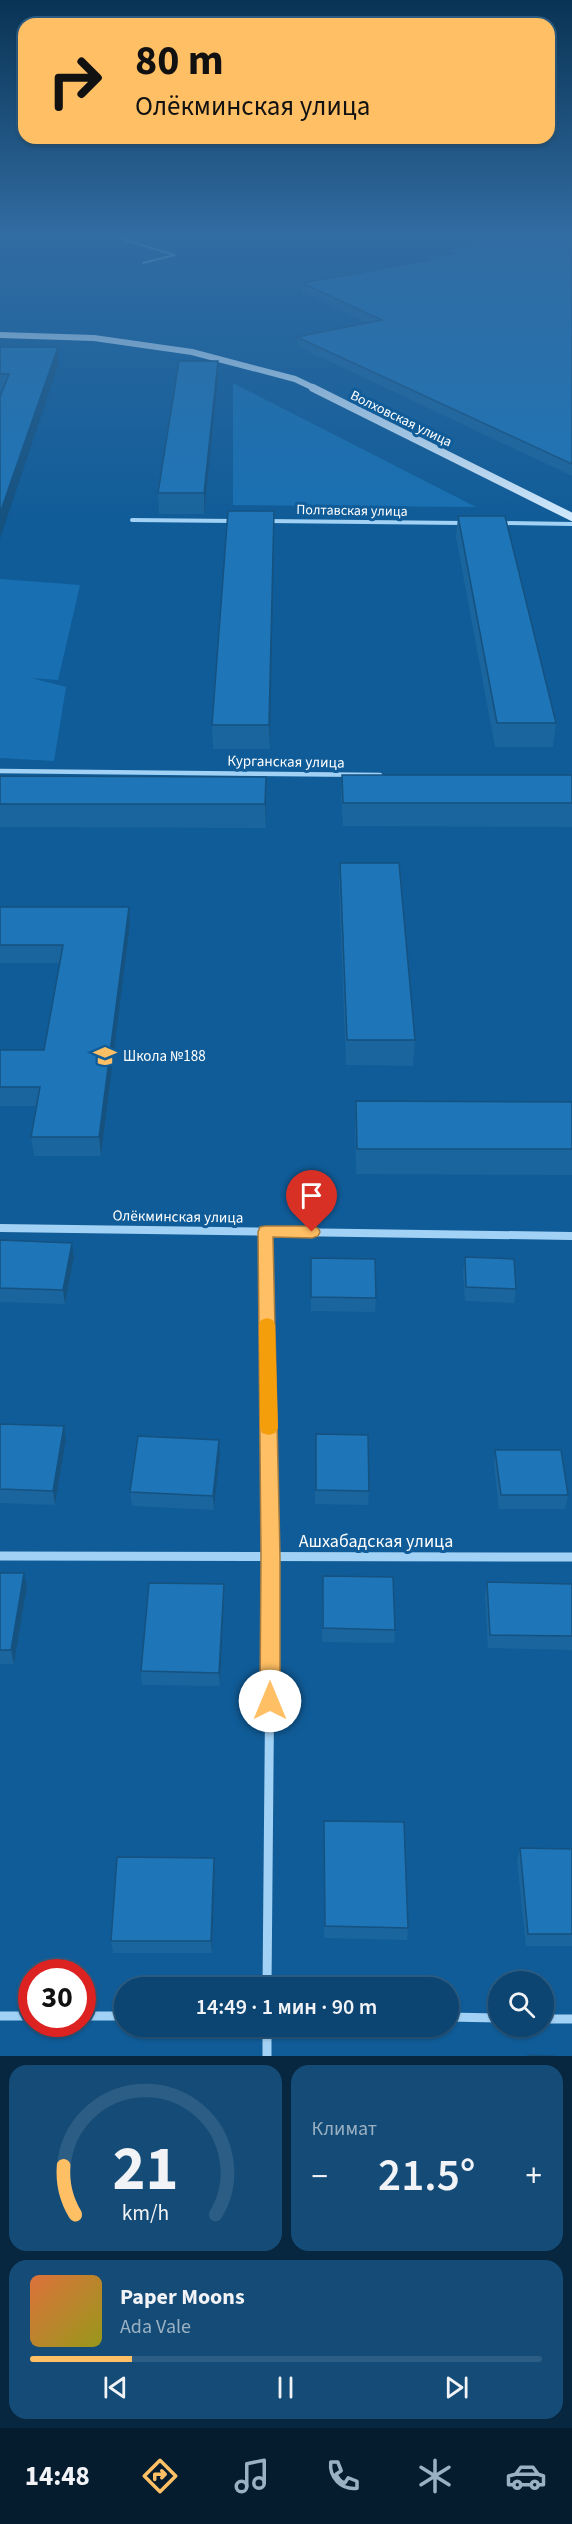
<!DOCTYPE html>
<html lang="ru">
<meta charset="utf-8">
<style>
:root{--surface:#0c4572;--page:#154c77;--text:#f1f3f6;--muted:#9ab1c4;--line:#2c5d84;--accent:#ffbf64}
body{margin:0;font-family:"Source Sans 3",sans-serif;background:var(--page);color:var(--text);height:100vh;display:flex;flex-direction:column;font-size:22px;white-space:nowrap}
*{box-sizing:border-box;margin:0}
p{font-size:20px;color:var(--muted)}
.icon{flex:none;width:33px;height:33px;fill:none;stroke:currentColor;stroke-width:2;stroke-linecap:round;stroke-linejoin:round}
.map{position:relative;height:2056px;overflow:hidden}
.sheet{display:flex;flex-direction:column;gap:9px;padding:9px;background:#07263f;flex:1}
.sheet>*{flex:none}
.top-card{position:absolute;left:18px;top:18px;width:537px;height:126px;border-radius:18px;box-shadow:0 2px 4px #0004,0 0 0 2px var(--line);background:#ffbf64;color:#111;overflow:hidden}
.buttons{position:absolute;left:488px;top:1971px;display:grid;gap:12px}
.buttons a{display:grid;place-items:center;width:66px;height:66px;border-radius:50%;background:var(--surface);box-shadow:0 2px 4px #0004,0 0 0 2px var(--line);font-size:30px}
.speed{position:absolute;left:18px;top:1959px;display:flex;gap:12px;font-size:30px;font-weight:700;text-align:center}
.speed>*{display:grid;place-content:center;width:78px;height:78px;border-radius:50%;background:var(--surface);box-shadow:0 2px 4px #0004,0 0 0 2px var(--line);line-height:1}
.speed .limit{border:9px solid #d22;background:#fff;color:#111}
.pin{position:absolute;display:grid;place-items:center;width:51px;height:51px;color:#fff;margin:-62px -26px;border-radius:50% 50% 50% 0;rotate:-45deg;box-shadow:0 0 6px #0007}
.pin .icon{rotate:45deg}
.me{position:absolute;width:66px;margin:-33px;rotate:0deg;stroke-linejoin:round;filter:drop-shadow(0 0 4px #0008)}
.turn{display:flex;align-items:center;gap:21px;height:126px;padding:0 18px;font-size:27px}
.turn .icon{width:78px;height:78px;stroke-width:2.5}
.turn b{display:block;font-size:42px;line-height:51px}
.big{font-size:45px;font-weight:600;line-height:1.1}
.sheet .widget{flex:1;display:flex;flex-direction:column;justify-content:center;gap:9px;min-width:0;padding:0 21px;border-radius:18px;background:var(--page)}
.sheet .dial{align-items:center;gap:0}
.dial svg{height:156px;overflow:visible;fill:none;stroke:var(--line);stroke-width:7;stroke-linecap:round;text-anchor:middle}
.dial text{fill:var(--text);stroke:none}
.song{display:flex;align-items:center;gap:18px}
.cover{width:72px;height:72px;border-radius:9px;background:linear-gradient(135deg,hsl(20 70% 55%),hsl(60 70% 35%))}
.played{height:6px;border-radius:3px;background:linear-gradient(90deg,var(--accent) 20%,var(--line) 20%)}
.keys{display:flex;justify-content:space-around;direction:ltr}
.heat{display:flex;justify-content:space-between;align-items:center;font-size:33px;direction:ltr}
.sheet .tiles{flex:1;display:grid;gap:9px;grid-template-columns:1fr 1fr}
.widget:last-child{grid-column:span 2}
.trip{position:absolute;left:114px;top:1977px;width:345px;height:60px;border-radius:30px;background:var(--surface);box-shadow:0 2px 4px #0004,0 0 0 2px var(--line);font-weight:600;line-height:60px;text-align:center}
.tabs{display:flex;height:96px;justify-content:space-around;align-items:center;background:#051c2e;color:var(--muted)}
.tabs .icon{width:42px;height:42px}
.tabs .active{color:var(--accent)}
.tabs b{font-size:27px;color:var(--text)}
.map>svg:first-child{display:block}
</style>
<div class="map">
<svg width="572" height="2056" viewBox="0 0 572 2056">
<rect width="100%" height="100%" fill="#105c98"/>
<path fill="#1870b2" d="M233 383 476 507 233 505Z
M0 579 80 585 58 680 31 678 66 687 54 761 0 758Z"/>
<g fill="none" stroke-linecap="round" stroke-linejoin="round">
<path stroke="#a1d1f4" stroke-width="2" d="M104 234 175 255 143 263"/>
<path stroke="#a1d1f4" stroke-width="4" d="M132 520 235 521
M267 521 463 523
M501 523 572 524"/>
<path stroke="#a1d1f4" stroke-width="4.5" d="M0 771 380 775"/>
<path stroke="#a1d1f4" stroke-width="8" d="M0 1228 572 1236
M265 1231 271 1549"/>
<path stroke="#a1d1f4" stroke-width="9" d="M0 1556 572 1557
M267 1988 271 1548
M0 2016H32
M82 2016H124
M448 2017 498 2018
M543 2019H572
M267 2026V2056"/>
<path stroke="#d1e9fd" stroke-width="6" d="M0 335 94 338 192 352 295 379 316 389"/>
<path stroke="#d1e9fd" stroke-width="8" d="M313 388 572 517"/>
</g>
<path fill="#1a659d" d="M572 235V476L297 346V337L368 323 302 292V283L425 260 426 258 445 254V250Z
M0 347H58L59 363 2 391H0Z
M218 380 204 514H159L158 493Z
M274 511 270 749H213L212 725Z
M458 516 556 723 553 747H495L456 537Z
M342 775H572V827L343 826 341 798Z
M0 776 266 800V828L0 827Z
M340 863 415 1040 413 1066 346 1065 339 887Z
M0 907H129L130 925 101 1156H34L31 1137 36 1106H0V1050H44L60 963H0Z
M356 1101 572 1102V1175L356 1174 355 1127Z
M0 1240 72 1243 74 1257 65 1304 0 1302Z
M465 1257 516 1289 514 1303 465 1301 463 1271Z
M311 1258 376 1298 375 1312 311 1311Z
M0 1424 66 1440 55 1505 0 1503Z
M316 1434 369 1491 368 1505 315 1504Z
M495 1450 568 1495 565 1509H499L494 1464Z
M220 1454 214 1510 132 1506 130 1492Z
M0 1573 27 1587 14 1664H0Z
M323 1576 395 1630 394 1643 322 1642Z
M487 1582 572 1584V1650L488 1648 485 1596Z
M224 1598 220 1686 142 1685 141 1671Z
M324 1821 408 1928 407 1940 324 1938Z
M520 1848 572 1849V1946H526L517 1861Z
M214 1858 215 1870 212 1953H113L111 1941Z"/>
<path fill="#155280" d="M58 347 59 363 0 539V513Z
M218 361V380L204 514V493Z
M274 511V532L270 749 269 725Z
M266 777V828L265 804Z
M129 907 130 925 101 1156 99 1137Z
M72 1243 74 1257 65 1304 63 1290Z
M64 1426 66 1440 55 1505 53 1491Z
M219 1440 220 1454 214 1510 213 1496Z
M24 1573 27 1587 14 1664 11 1650Z
M224 1584V1598L220 1686 219 1673Z
M214 1858 215 1870 212 1953 211 1941Z"/>
<path fill="#1e75b7" stroke="#155280" stroke-width="1.5" d="M541 234H554L559 237 572 235V464L297 337 382 320 302 283 430 260 426 258 452 253 445 250Z
M0 347H58L0 513V397L9 374H0Z
M179 361H218L204 493H158Z
M228 511H274L269 725H212Z
M458 516H505L556 723H497Z
M342 775H572V803H343Z
M0 776 266 777 265 804H0Z
M340 863H399L415 1040H347Z
M0 907H129L99 1137H31L40 1087H0V1050H44L63 945H0Z
M356 1101 572 1102V1149H357Z
M0 1240 72 1243 63 1290 0 1288Z
M465 1257 514 1259 516 1289 466 1287Z
M311 1258 375 1259 376 1298 311 1297Z
M0 1424 64 1426 53 1491 0 1489Z
M316 1434 368 1435 369 1491 316 1490Z
M138 1436 219 1440 213 1496 130 1492Z
M495 1450H561L568 1495H501Z
M0 1573H24L11 1650H0Z
M323 1576 393 1577 395 1630 323 1628Z
M487 1582 572 1584V1636L490 1635Z
M149 1583 224 1584 219 1673 141 1671Z
M324 1821 404 1822 408 1928 325 1926Z
M520 1848 572 1849V1934H528Z
M117 1857 214 1858 211 1941H111Z
M528 2055 555 2056H529Z"/>
<linearGradient id="sky" x2="0" y2="1"><stop stop-color="#093354"/><stop offset="0.45" stop-color="#316ca2"/><stop offset="1" stop-color="#316ca2" stop-opacity="0"/></linearGradient>
<rect width="572" height="522" fill="url(#sky)"/>
<path fill="#ffbf64" stroke="#a67c41" stroke-width="1.5" d="M265 1226H312L318 1228 320 1232 318 1236 312 1238 273 1237 280 1557V1701L277 1708 270 1711 262 1708 260 1701 261 1557 258 1232 260 1227Z"/>
<path fill="#f59e0b" d="M267 1318 273 1320 275 1325 278 1428 275 1433 269 1435 262 1433 260 1428 259 1325 261 1320Z"/>
<defs>
<g id="school-bare" transform="scale(1.8)"><path d="M0-5L7-2L0 1L-7-2ZM-4 1L0 2.5L4 1V4Q0 6-4 4Z" fill="#ffbf64" stroke="#105c98" stroke-width="2.5" paint-order="stroke"/></g>
</defs>
<g fill-rule="evenodd">
<use href="#school-bare" x="105" y="1056"/>
</g>
<g text-anchor="middle" dominant-baseline="central" stroke-width="6" stroke-linejoin="round" paint-order="stroke">
<g font-size="14" fill="#fff" stroke="#105c98">
<text transform="translate(401 419) rotate(26)">Волховская улица</text>
<text transform="translate(352 511) rotate(1)">Полтавская улица</text>
</g>
<g font-size="15" fill="#fff" stroke="#105c98">
<text transform="translate(286 762) rotate(1)">Курганская улица</text>
<text transform="translate(178 1217) rotate(1)">Олёкминская улица</text>
</g>
<g font-size="15" fill="#fff" stroke="#105c98" text-anchor="start">
<text x="123" y="1056">Школа №188</text>
</g>
<g font-size="18" fill="#fff" stroke="#105c98">
<text x="376" y="1541">Ашхабадская улица</text>
</g>
</g>
</svg>
<div class="buttons">
<a><svg class="icon" aria-label="search" viewBox="0 0 24 24"><circle cx="10" cy="10" r="6"/><path d="M15 15l6 6"/></svg></a>
</div>
<div class="speed"><div class="limit">30</div></div>
<div class="pin" style="left:312px;top:1232px;background:#d93025"><svg class="icon" aria-label="arrive" viewBox="0 0 24 24"><path d="M6 21V4h12l-3 4 3 4H6"/></svg></div>
<svg class="me" style="left:270px;top:1701px" viewBox="-20 -20 40 40"><circle r="19" fill="#fff"/><path d="M0-13L10 11 0 6-10 11z" fill="#ffbf64"/></svg>
<div class="trip">14:49 · 1 мин · 90 m</div>
<div class="top-card">
<div class="turn"><svg class="icon" aria-label="right" viewBox="0 0 24 24"><path d="M7 20v-9h11M14 6l5 5-5 5"/></svg><div><b>80 m</b>Олёкминская улица</div></div>
</div>
</div>
<section class="sheet">
<div class="tiles">
<div class="widget dial"><svg viewBox="0 0 100 80">
<path d="M14 69A42 42 0 1 1 86 69"/>
<path d="M14 69A42 42 0 0 1 8 44" stroke="#ffbf64"/>
<text x="50" y="56" font-size="32" font-weight="700">21</text>
<text x="50" y="72" font-size="11">km/h</text>
</svg></div>
<div class="widget"><p>Климат</p>
<div class="heat"><a>−</a><b class="big">21.5°</b><a>+</a></div>
</div>
<div class="widget">
<div class="song"><i class="cover"></i><div><b>Paper Moons</b><p>Ada Vale</p></div></div>
<div class="played"></div>
<div class="keys"><svg class="icon" aria-label="previous" viewBox="0 0 24 24"><path d="M18 5L8 12l10 7zM5 5v14"/></svg><svg class="icon" aria-label="pause" viewBox="0 0 24 24"><path d="M8 5v14M16 5v14"/></svg><svg class="icon" aria-label="next" viewBox="0 0 24 24"><path d="M6 5l10 7-10 7zM19 5v14"/></svg></div>
</div>
</div>
</section>
<nav class="tabs">
<b>14:48</b>
<svg class="icon active" aria-label="directions" viewBox="0 0 24 24"><path d="M12 3l9 9-9 9-9-9zM9 14v-3h6M13 9l2 2-2 2"/></svg>
<svg class="icon" aria-label="music" viewBox="0 0 24 24"><path d="M9 18V5l10-2v13"/><circle cx="6" cy="18" r="3"/><circle cx="16" cy="16" r="3"/></svg>
<svg class="icon" aria-label="phone" viewBox="0 0 24 24"><path d="M5 4h4l2 5-3 2q2 4 5 5l2-3 5 2v4C11 20 4 13 5 4z"/></svg>
<svg class="icon" aria-label="climate" viewBox="0 0 24 24"><path d="M12 3v18M4 7l16 10M4 17L20 7"/></svg>
<svg class="icon" aria-label="car" viewBox="0 0 24 24"><path d="M5 17H2v-5l4-1 3-4h7l3 4 3 1v5h-3M9 17h6M6 11h13"/><circle cx="7" cy="17" r="2"/><circle cx="17" cy="17" r="2"/></svg>
</nav>
